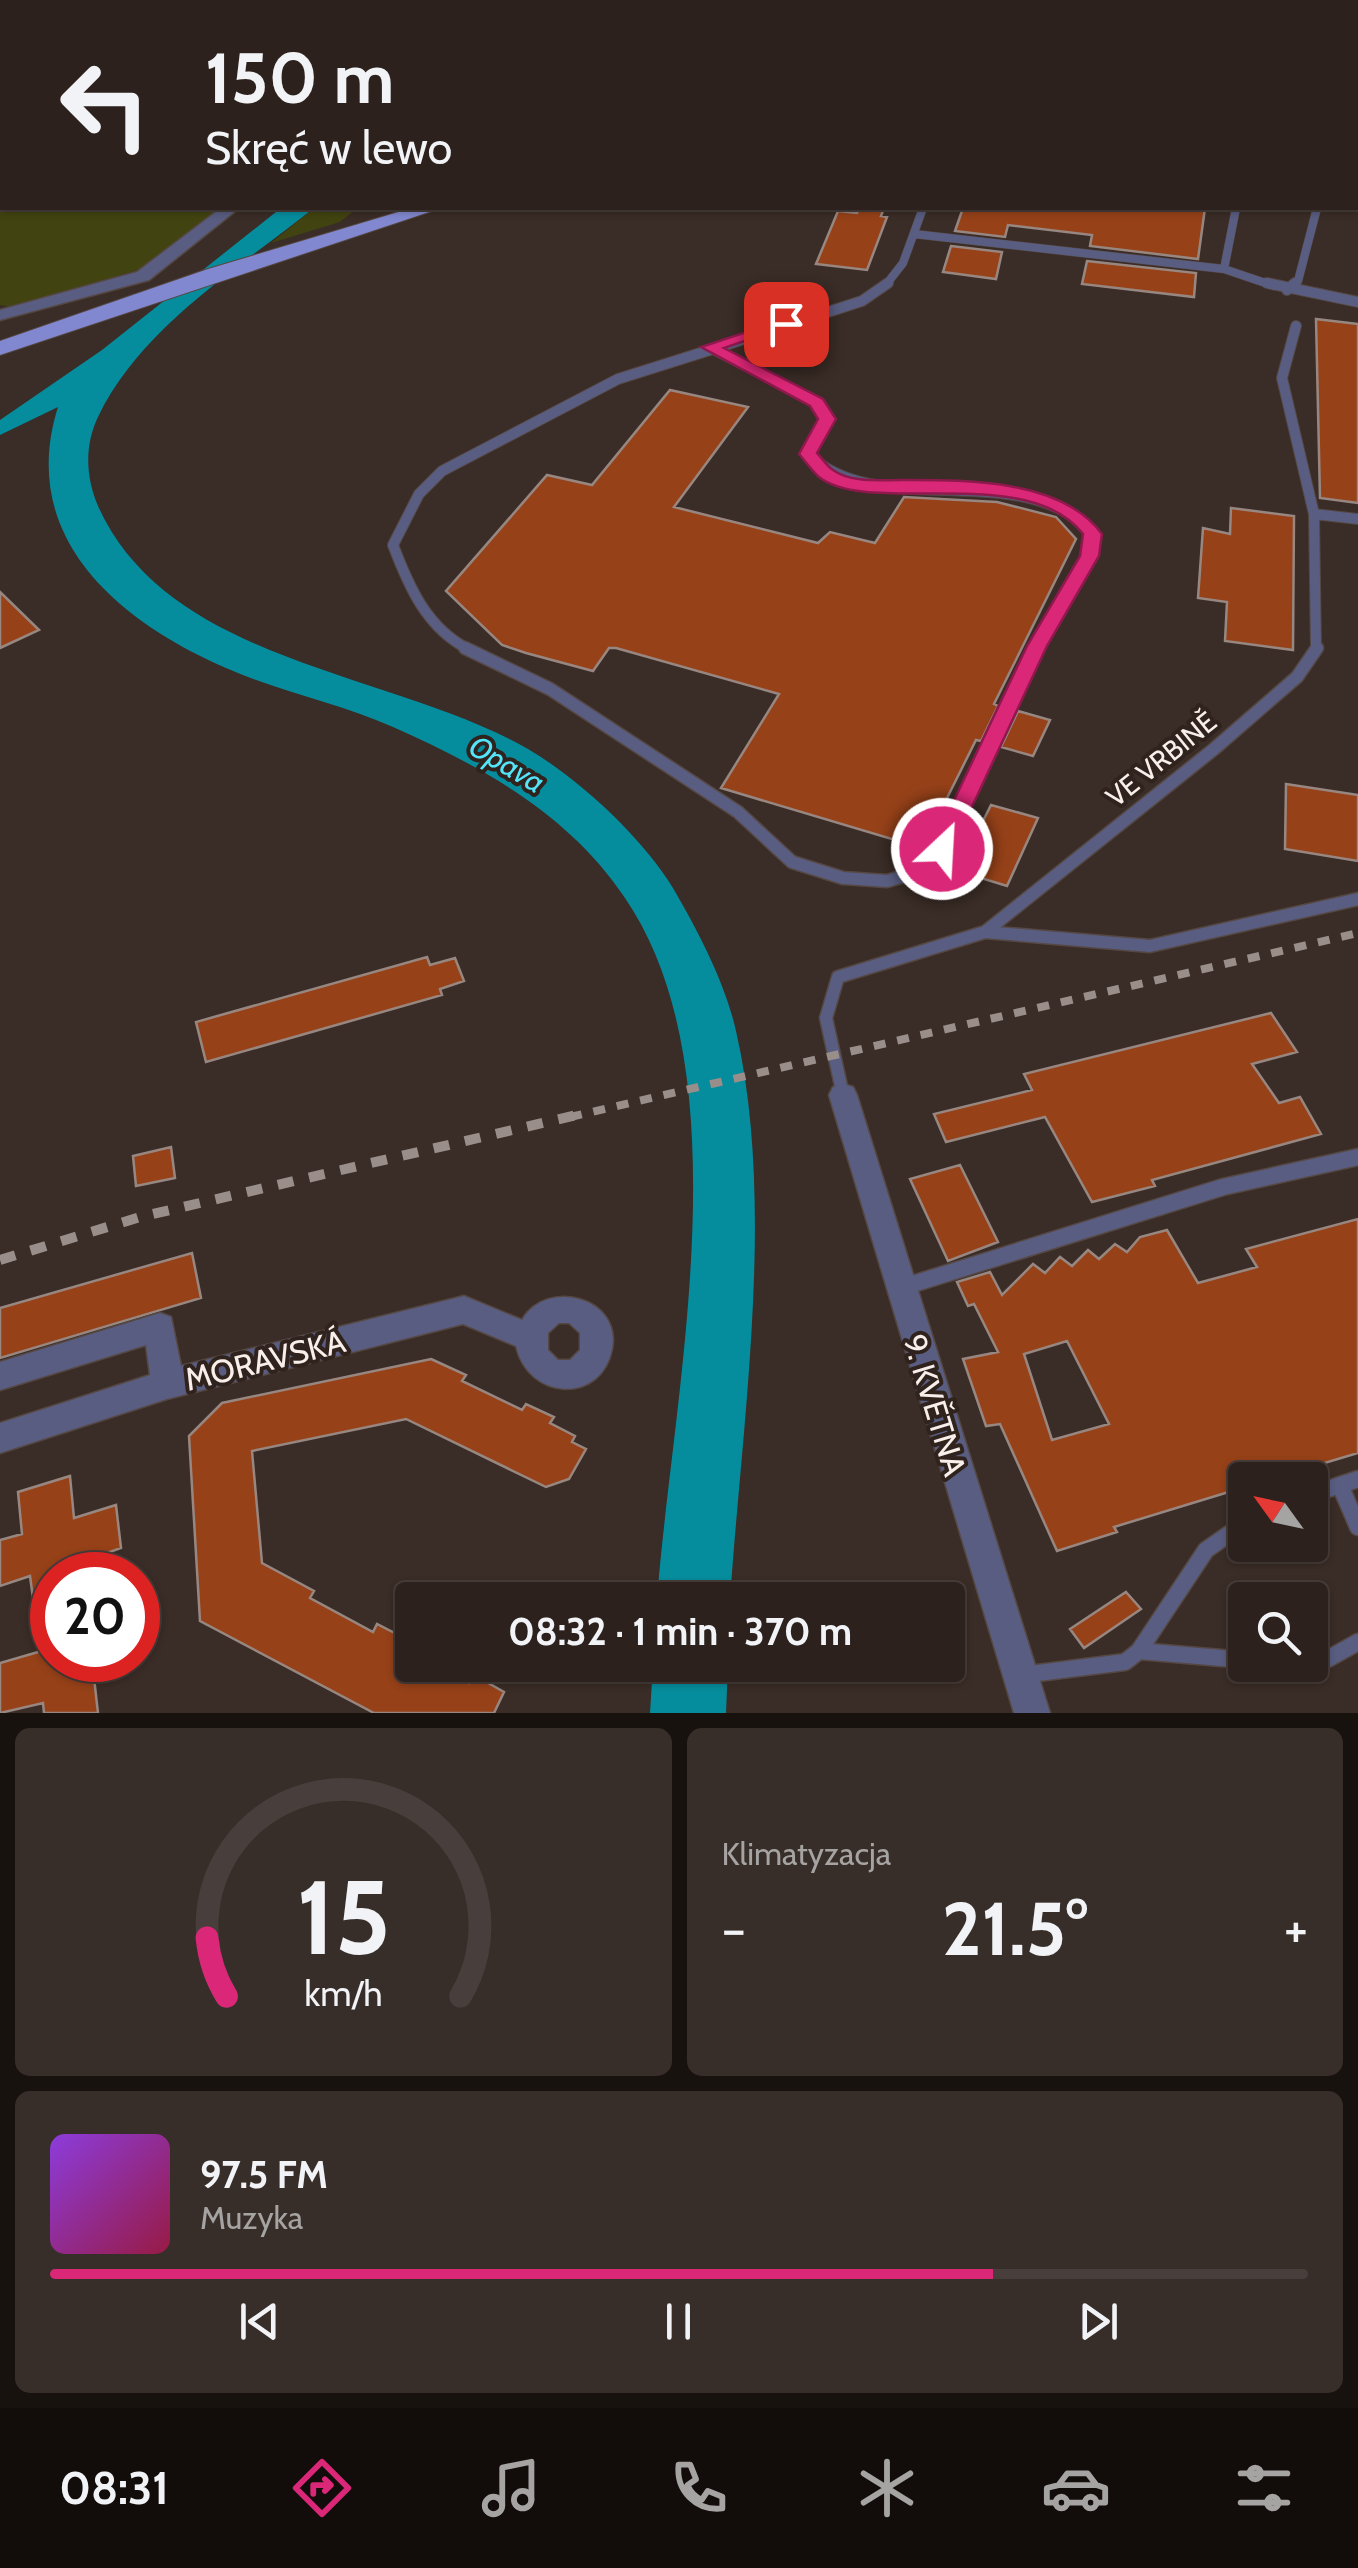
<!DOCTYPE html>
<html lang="pl">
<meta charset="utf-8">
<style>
:root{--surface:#2c211c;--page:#382e29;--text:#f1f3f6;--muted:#a6a3a3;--line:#483e3b;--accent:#db2777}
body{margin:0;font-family:Cabin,sans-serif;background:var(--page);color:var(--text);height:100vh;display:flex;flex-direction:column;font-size:38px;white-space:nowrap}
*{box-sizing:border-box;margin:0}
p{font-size:32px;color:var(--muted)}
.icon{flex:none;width:55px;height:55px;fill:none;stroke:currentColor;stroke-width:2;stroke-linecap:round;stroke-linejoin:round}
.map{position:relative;height:1713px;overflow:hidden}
.panel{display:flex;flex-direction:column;gap:15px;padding:15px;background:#18120f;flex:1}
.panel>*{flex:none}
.top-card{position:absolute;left:0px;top:0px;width:1360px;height:210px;box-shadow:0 2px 8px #0004,0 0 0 2px var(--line);background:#2c211c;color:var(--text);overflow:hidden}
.needle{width:65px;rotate:303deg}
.buttons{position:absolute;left:1228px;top:1462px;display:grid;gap:20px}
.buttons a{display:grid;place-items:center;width:100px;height:100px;border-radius:10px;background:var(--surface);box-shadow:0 2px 8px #0004,0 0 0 2px var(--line);font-size:50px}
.speed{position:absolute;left:30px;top:1552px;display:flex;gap:20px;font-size:50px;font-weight:700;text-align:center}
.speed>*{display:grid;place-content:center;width:130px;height:130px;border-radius:50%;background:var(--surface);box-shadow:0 2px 8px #0004,0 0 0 2px var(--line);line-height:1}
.speed .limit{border:15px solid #d22;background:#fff;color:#111}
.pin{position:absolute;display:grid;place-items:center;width:85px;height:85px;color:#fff;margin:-42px;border-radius:20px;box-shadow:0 5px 15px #0006}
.me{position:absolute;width:110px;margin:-55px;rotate:25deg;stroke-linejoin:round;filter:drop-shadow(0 0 8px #0008)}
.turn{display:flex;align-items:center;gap:35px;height:210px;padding:0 40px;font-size:45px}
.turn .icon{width:130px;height:130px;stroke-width:2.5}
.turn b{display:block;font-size:70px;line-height:85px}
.big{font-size:75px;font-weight:800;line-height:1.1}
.panel .card{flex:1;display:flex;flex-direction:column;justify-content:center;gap:15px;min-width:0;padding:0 35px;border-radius:15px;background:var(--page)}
.panel .dial{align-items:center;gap:0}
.dial svg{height:260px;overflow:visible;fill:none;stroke:var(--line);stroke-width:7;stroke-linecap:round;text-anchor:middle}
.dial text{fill:var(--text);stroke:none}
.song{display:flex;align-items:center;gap:30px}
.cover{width:120px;height:120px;border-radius:15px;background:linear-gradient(135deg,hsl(270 70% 55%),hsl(340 70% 35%))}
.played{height:10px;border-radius:5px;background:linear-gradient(90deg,var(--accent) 75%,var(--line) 75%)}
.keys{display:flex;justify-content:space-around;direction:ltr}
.heat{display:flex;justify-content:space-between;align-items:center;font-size:55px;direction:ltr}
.panel .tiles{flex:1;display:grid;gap:15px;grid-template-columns:1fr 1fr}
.card:last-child{grid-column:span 2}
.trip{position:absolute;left:395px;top:1582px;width:570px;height:100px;border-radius:10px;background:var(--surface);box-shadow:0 2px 8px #0004,0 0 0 2px var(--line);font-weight:800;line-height:100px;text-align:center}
.menu{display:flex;height:160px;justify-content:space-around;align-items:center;background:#120d0b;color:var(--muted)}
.menu .icon{width:70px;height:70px}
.menu .selected{color:var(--accent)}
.menu b{font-size:45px;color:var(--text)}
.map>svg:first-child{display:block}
</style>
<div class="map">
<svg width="1358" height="1713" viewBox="0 0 1358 1713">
<rect width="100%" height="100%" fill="#3a2c26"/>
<path fill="#414310" d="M0 137 2 208H221L155 265 11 307 0 305Z
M314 208H357L340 222 271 243Z"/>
<path fill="#068d9d" d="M281 208H314C239 268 141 327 98 417 84 446 86 478 98 506 169 664 392 671 528 749 578 778 643 838 673 888 698 931 725 982 736 1031 776 1205 742 1421 730 1600H657C672 1397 746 1075 625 898 569 814 483 767 393 727 339 703 280 692 226 668 118 621 17 537 58 407L0 435V420L102 350Z
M653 1665H728L726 1713H650Z"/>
<path fill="#964118" stroke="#988780" stroke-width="2.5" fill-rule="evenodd" d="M859 208H884L881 216 887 217 867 270 816 264 838 211 857 213Z
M963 208H1205L1198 259 1090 246 1092 235 1008 225 1005 237 955 231Z
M951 246 1002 252 996 279 943 272Z
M1087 261 1196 273 1194 297 1082 284Z
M1316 319 1358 324V503L1320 498Z
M670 390 748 407 674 507 818 543 830 532 875 543 904 497 997 502 1056 517 1076 539 994 704 998 706 981 741 976 740 922 848 721 788 779 694 616 648H609L593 671 526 653 502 645 446 591 547 475 592 485Z
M1231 508 1294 516 1293 650 1225 641 1227 602 1198 598 1203 528 1230 534Z
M0 592 39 630 0 648Z
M1018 711 1050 720 1033 756 1001 747Z
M1286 784 1358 795V861L1285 849Z
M991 805 1038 818 1007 886 958 871Z
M427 957 430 965 455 958 464 981 440 989 442 995 206 1062 196 1022Z
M1271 1013 1297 1052 1252 1064 1279 1103 1300 1097 1321 1134 1152 1180 1155 1186 1092 1202 1045 1117 946 1142 934 1114 1032 1090 1024 1074Z
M171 1147 175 1178 136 1186 133 1156Z
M960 1165 998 1242 948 1261 910 1179Z
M1358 1219V1453L1268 1480H1245V1487L1114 1527 1117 1532 1057 1551 1000 1424 986 1426 963 1359 998 1352 974 1304 968 1306 957 1282 990 1272 1002 1295 1033 1264 1045 1273 1060 1257 1072 1266 1088 1250 1099 1259 1115 1244 1127 1252 1140 1237 1167 1230 1198 1283 1257 1267 1246 1249ZM1067 1341 1109 1424 1052 1440 1024 1354Z
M192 1253 201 1298 0 1358V1308Z
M431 1359 466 1375 462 1381 522 1410 526 1404 554 1417 550 1423 575 1436 572 1442 586 1449 569 1479 546 1487 406 1419 252 1451 262 1563 314 1591 310 1598 373 1632 377 1624 408 1640 403 1648 412 1653V1665H434L469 1683 474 1675 504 1692 494 1713H374L200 1621 189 1436 222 1403Z
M70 1476 74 1518 116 1505 121 1548 52 1573V1642L39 1643 30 1576 0 1586V1540L22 1534 18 1492Z
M1126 1592 1141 1609 1084 1648 1070 1629Z
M52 1648V1660H92L98 1713H44L43 1703 0 1713V1663Z"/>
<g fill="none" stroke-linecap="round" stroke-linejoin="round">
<g stroke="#554742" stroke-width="9">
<path id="service-far3" d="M914 234 1224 269 1274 286
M1224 269 1236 208
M885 286 903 263 923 208
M1292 286 1298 281 1317 208"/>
</g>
<g stroke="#554742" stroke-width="12">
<path id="service-far2" d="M1267 283 1358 302
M1287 290 1295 283
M1296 326 1282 378 1314 514 1316 650
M713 349 817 402 827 419 808 454C869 514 985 470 1062 510 1073 515 1082 526 1092 534L1089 556 1035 650
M713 349 862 301 888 283
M1314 514 1358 519
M470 650C427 629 409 587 393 545L419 494 442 471 618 379 713 349"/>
</g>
<g stroke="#554742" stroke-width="15">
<path id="service-far1" d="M465 648 550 689 738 812 792 862 843 878 887 881 922 871 942 849 1036 648
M985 932 1150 946 1358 899
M843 1095 826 1018 838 977 985 932 1214 749 1297 677 1317 648"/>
</g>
<g stroke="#554742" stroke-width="19">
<path id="service" d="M900 1288 1223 1187 1358 1157
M1340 1485 1358 1527
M1310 1495 1358 1479
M1139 1651 1245 1660
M1310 1661H1324L1358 1642
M1022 1675 1125 1662 1139 1651 1206 1550 1245 1523"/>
</g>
<g stroke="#554742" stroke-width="3">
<path id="minor" d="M221 208H239L149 280 0 320V310L137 272Z
M843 1084 853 1087 857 1095 1050 1713H1014L829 1095 833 1087Z
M464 1296 522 1320C546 1278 622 1297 612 1349 601 1405 528 1400 516 1346L463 1324 167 1399 0 1453V1423L150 1375 146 1345 0 1390V1362L160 1313 171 1317 181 1366ZM559 1323H569L580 1333V1350L570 1360H558L548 1350V1333Z"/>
</g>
<g stroke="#554742" stroke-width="2">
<path id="primary" d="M412 208H441L0 355V341L208 269Z"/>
</g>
<use href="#service-far3" stroke="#595d81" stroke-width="8"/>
<use href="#service-far2" stroke="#595d81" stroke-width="10"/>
<use href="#service-far1" stroke="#595d81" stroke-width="12"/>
<use href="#service" stroke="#595d81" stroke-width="16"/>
<use href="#minor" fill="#595d81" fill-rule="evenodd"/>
<use href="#primary" fill="#8288d0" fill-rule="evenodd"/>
<path stroke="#998e89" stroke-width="8" stroke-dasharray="12 12" stroke-linecap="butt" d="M570 1117 1358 933"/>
<path stroke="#998e89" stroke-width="10" stroke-dasharray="16 16" stroke-linecap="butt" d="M0 1260 140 1217 581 1114"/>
</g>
<path fill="#db2777" stroke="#8e194d" stroke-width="2.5" d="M780 321 794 324 724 348 823 399 836 419 817 453C822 458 827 466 833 470 851 483 879 480 901 480 963 480 1061 478 1102 534L1099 556 1047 646 950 854H934L931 849 1027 646 1080 556 1083 534C1027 462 870 517 819 477 812 471 805 461 799 454L818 419 810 406 701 347Z"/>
<g text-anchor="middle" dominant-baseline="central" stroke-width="8" stroke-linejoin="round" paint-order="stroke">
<g font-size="28" fill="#f8efeb" stroke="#30221d">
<text transform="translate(1161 759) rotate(-39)">VE VRBINĚ</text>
</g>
<g font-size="30" font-style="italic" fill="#53e5f9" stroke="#30221d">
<text transform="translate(507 764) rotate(31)">Opava</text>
</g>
<g font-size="32" fill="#f8efeb" stroke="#30221d">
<text transform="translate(265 1360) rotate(-14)">MORAVSKÁ</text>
<text transform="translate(935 1405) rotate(73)">9. KVĚTNA</text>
</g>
</g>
</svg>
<div class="buttons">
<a><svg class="needle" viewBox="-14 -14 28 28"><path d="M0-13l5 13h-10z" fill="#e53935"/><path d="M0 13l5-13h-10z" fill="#a6a3a3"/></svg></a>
<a><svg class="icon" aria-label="search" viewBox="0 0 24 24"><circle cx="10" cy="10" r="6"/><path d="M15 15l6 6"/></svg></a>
</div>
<div class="speed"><div class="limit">20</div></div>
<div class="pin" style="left:786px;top:324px;background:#d93025"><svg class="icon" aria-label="arrive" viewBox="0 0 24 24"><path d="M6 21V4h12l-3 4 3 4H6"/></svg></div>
<svg class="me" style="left:942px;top:849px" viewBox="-20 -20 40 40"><circle r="17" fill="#db2777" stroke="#fff" stroke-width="3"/><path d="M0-11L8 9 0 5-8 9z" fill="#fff"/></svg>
<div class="trip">08:32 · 1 min · 370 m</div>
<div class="top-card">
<div class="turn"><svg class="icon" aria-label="left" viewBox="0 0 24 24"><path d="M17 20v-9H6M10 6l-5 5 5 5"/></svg><div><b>150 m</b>Skręć w lewo</div></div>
</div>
</div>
<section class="panel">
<div class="tiles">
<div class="card dial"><svg viewBox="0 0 100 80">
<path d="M14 69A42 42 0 1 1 86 69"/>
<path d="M14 69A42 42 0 0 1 8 51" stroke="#db2777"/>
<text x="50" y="56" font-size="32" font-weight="700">15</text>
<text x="50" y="72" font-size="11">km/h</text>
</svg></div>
<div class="card"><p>Klimatyzacja</p>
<div class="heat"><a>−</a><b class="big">21.5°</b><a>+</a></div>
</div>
<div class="card">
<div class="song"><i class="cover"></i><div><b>97.5 FM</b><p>Muzyka</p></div></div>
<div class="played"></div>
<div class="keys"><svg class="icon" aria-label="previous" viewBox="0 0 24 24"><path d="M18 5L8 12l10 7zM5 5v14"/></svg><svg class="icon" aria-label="pause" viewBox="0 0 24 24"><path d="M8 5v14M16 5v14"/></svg><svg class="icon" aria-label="next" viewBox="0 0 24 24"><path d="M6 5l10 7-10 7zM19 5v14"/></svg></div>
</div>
</div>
</section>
<nav class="menu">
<b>08:31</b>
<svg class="icon selected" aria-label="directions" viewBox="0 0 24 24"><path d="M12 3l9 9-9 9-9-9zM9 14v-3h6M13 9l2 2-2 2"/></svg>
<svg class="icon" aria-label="music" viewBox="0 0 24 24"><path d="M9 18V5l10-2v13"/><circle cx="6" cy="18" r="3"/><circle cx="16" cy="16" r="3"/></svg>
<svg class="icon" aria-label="phone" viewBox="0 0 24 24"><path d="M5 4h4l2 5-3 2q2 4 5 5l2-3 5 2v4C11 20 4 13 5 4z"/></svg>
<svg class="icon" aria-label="climate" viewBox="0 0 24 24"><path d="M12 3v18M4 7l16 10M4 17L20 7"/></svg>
<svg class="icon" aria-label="car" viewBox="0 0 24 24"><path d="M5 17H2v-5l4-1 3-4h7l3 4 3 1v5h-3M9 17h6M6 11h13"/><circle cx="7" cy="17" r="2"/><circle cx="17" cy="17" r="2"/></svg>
<svg class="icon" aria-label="filters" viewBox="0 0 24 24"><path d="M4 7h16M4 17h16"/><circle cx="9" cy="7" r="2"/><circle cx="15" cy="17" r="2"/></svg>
</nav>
